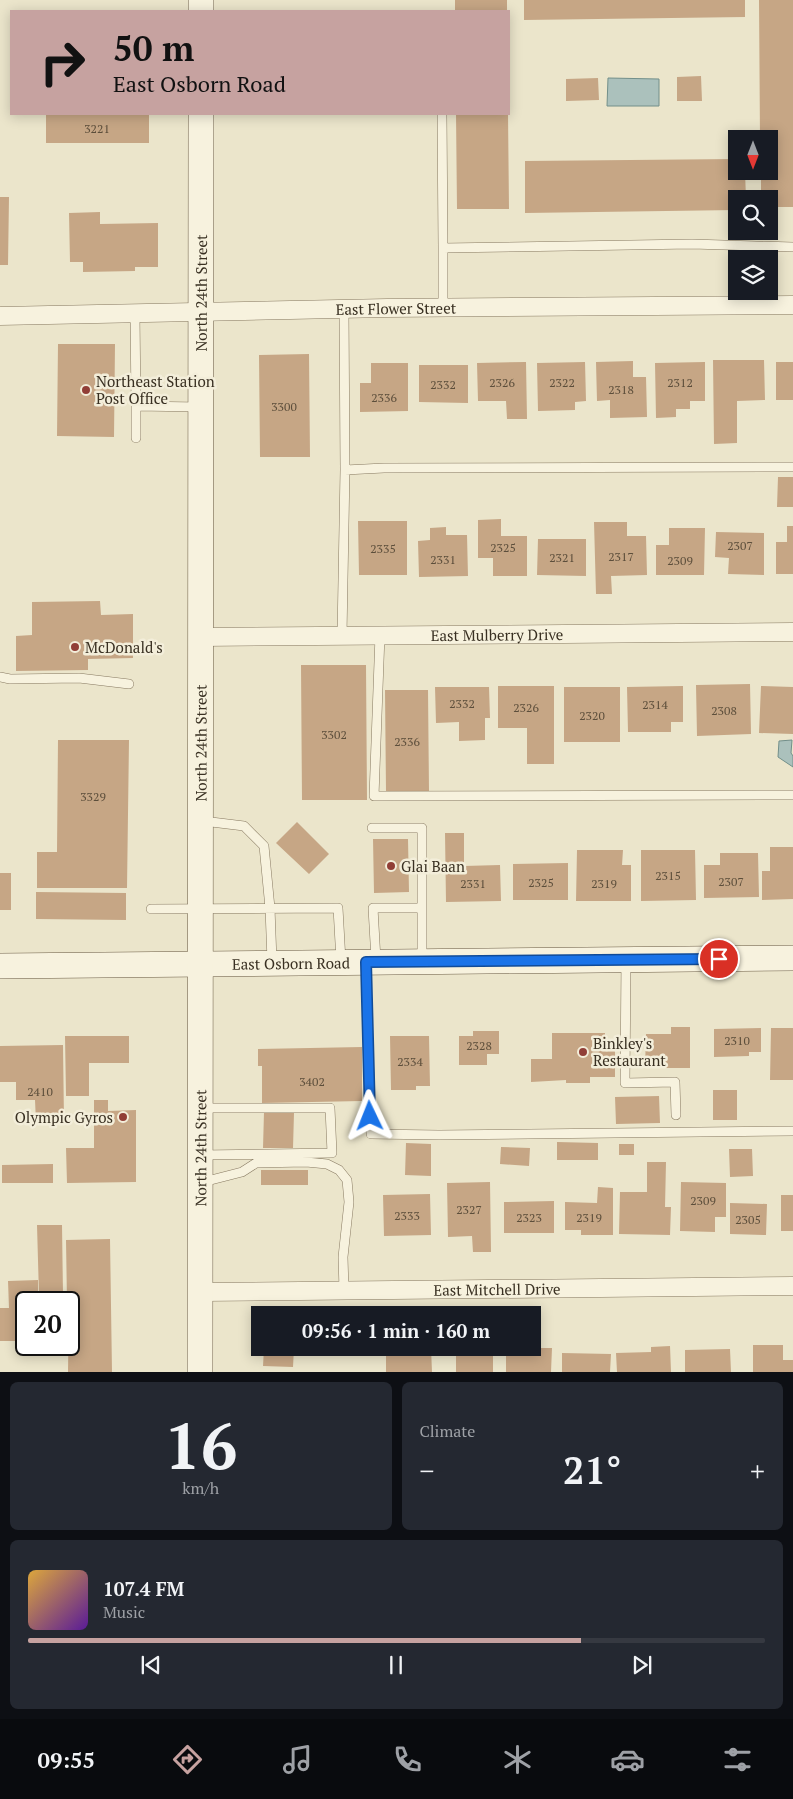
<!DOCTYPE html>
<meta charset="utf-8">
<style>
:root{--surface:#171b24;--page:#242831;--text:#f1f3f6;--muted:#9ea1a6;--line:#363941;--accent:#c6a2a0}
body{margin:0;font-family:"PT Serif",serif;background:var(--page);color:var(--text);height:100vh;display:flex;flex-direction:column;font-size:19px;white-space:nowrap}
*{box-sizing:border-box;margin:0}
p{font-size:16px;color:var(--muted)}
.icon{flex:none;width:28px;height:28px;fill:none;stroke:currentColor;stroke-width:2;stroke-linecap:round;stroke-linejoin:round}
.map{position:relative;height:1372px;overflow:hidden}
.sheet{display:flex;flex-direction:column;gap:10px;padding:10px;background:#0d0f14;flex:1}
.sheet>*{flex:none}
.hud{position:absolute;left:10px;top:10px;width:500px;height:105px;border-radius:0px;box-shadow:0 2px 12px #0003;background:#c6a2a0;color:#111;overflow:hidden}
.needle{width:32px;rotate:180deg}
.tools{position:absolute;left:728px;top:130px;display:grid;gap:10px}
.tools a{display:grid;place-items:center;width:50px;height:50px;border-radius:0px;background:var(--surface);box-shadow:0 2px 12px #0003;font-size:25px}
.speed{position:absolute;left:15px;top:1291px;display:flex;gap:10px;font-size:25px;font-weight:700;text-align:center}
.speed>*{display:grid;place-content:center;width:65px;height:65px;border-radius:50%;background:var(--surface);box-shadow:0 2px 12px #0003;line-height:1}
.speed .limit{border:2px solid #111;border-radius:8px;background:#fff;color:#111}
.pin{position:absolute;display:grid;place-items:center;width:42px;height:42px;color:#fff;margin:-21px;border:2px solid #fff;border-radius:50%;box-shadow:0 1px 5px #0007}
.me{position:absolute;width:55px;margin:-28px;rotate:358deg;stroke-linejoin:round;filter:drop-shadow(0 0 4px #0008)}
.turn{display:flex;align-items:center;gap:18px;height:105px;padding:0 20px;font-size:22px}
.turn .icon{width:65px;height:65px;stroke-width:2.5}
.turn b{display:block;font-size:35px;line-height:42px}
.big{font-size:38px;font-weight:800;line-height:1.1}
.sheet .widget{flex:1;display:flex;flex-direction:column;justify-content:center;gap:8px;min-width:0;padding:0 18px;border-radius:8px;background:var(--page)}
.sheet .dial{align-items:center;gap:0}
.dial b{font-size:65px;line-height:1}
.song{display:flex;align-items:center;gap:15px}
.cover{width:60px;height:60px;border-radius:8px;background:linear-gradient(135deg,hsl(40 70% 55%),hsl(270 70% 35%))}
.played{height:5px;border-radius:2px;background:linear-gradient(90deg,var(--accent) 75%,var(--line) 75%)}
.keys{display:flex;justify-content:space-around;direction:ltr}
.heat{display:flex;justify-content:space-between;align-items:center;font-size:28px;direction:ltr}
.sheet .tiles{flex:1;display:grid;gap:10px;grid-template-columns:1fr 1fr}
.widget:last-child{grid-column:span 2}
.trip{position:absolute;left:251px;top:1306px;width:290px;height:50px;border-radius:0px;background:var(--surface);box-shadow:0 2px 12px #0003;font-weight:800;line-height:50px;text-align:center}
.tab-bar{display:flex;height:80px;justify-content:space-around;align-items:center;background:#090b0e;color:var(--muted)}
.tab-bar .icon{width:35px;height:35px}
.tab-bar .active{color:var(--accent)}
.tab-bar b{font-size:22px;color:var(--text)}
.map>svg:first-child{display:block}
</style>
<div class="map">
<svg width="793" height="1372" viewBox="0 0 793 1372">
<rect width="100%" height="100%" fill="#ebe5cb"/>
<path fill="#abc1bc" stroke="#728f8a" d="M608 78 659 79V106H607Z
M792 740 791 753 793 756V767L778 757 779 741Z"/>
<path fill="#c6a685" d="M455 0H507V11H455Z
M524 0H745V17L524 20Z
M759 0H793V207H769V199H761V171H769V139H760Z
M701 76 702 101H677V77Z
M598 78 599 100 566 101V79Z
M46 114H149V143H46Z
M456 114H508L509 209H457Z
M736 159V171H745L746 199H736V210L525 213V161Z
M0 197H9L8 265H0Z
M100 212V224L158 223V267H135V271L83 272V262H70L69 213Z
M58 344H115L114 437 57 436Z
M309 354 310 457H260L259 355Z
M713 360H764L765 400 737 401V443L714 444Z
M633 361V377H646L647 417 610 418V400L597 401 596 362Z
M526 362 527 419H507L506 401H478L477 363Z
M585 362 586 401 575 402V410L538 411 537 363Z
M705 362V401H690V409H676V417L656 418 655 363Z
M776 362H793V400H776Z
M371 363H408V411L360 412V383H371Z
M419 365H468V403L419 402Z
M778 477H793V507H777Z
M501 519V536H527V576H493V558H478V520Z
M358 521H407V575H359Z
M594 522H627V536H646L647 575 611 576 612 594H596Z
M787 526H793V574H776V542H787Z
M446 527V535H467L468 576 419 577 418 541 430 540V528Z
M669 528H705L704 575H656V545H669Z
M716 532 764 533V575L728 574 729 558 715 557Z
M538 539H586V576L537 575Z
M100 601 101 615 133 614V658L88 659V670L16 671V636L32 635V602Z
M301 665H366L367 800H302Z
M750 684 751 734 697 736 696 685Z
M498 686H554V764H527V728H498Z
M683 686V722H671V732H628L627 687Z
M761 686 793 687V734L759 733Z
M435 687H489L490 718H485V740L459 741V722L436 723Z
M564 687H620V742H564Z
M385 690H428L429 791H386Z
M58 740H129L127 888H37V852H57Z
M297 822 329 854 309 874 276 843Z
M445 833H464V866L500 865 501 901 446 902Z
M373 839H408L409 892 374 893Z
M770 847H793V899L762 900V871H770Z
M577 850H623L622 865H631V901H576Z
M641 850H695L696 900 641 901Z
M720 853H758L759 897 704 898V865H720Z
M568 863V900H513V864Z
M0 873H11V910H0Z
M36 892 126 893V920L36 919Z
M671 1027H690V1068H645L646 1034H671Z
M761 1028V1052H749V1056L714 1057V1029Z
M771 1028H793V1080H770Z
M473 1031H499V1054H487V1065H459V1036H473Z
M552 1033H605V1045H615V1077H590V1083H566V1080L531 1082V1059H552Z
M65 1036H129V1063H89V1096H66Z
M390 1036H429L430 1086H416V1090H391Z
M63 1045 64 1122H36L35 1100H16V1082H0V1046Z
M362 1047V1101L262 1103V1066H258V1049Z
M713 1090H737V1120H713Z
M659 1096 660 1123 616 1124 615 1097Z
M94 1100H108V1111L136 1110V1182L67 1183 66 1148H94Z
M264 1112 294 1113 293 1148H263Z
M557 1142 598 1143V1160H557Z
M406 1143 431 1144V1176L405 1175Z
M619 1144H634V1155H619Z
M501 1147 530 1148 529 1166 500 1164Z
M729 1149H752L753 1176 730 1177Z
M647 1162H666L665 1207H671L670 1235 619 1234 620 1192H647Z
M53 1164V1183H2V1165Z
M261 1170H308V1185H261Z
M490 1182 491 1252H473L472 1236 448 1237 447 1183Z
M681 1182 726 1183V1217H715V1232L680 1231Z
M598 1187 613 1188V1235H581V1230H565V1202L597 1203Z
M430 1194 431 1235 384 1236 383 1195Z
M781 1195H793V1231H781Z
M554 1201V1233H504V1202Z
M730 1203 767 1204 766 1235 730 1234Z
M37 1225H62L63 1295H39Z
M110 1239 112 1372H68L69 1302H67L66 1240Z
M38 1280V1302H26V1341H0V1308H9L8 1281Z
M753 1345H783V1360H793V1372H753Z
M670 1346 671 1372H617L616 1353 651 1352V1347Z
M264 1348H294L293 1367 263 1366Z
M386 1348H431L432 1372H386Z
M506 1348H552L551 1372H506Z
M456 1349 493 1350V1372H456Z
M730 1349 731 1372H685V1350Z
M562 1353 611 1354 610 1372H562Z"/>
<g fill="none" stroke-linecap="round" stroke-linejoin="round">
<g stroke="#877961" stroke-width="10">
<path id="lane" d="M442 114 443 248
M443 307V248L692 244 793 247
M135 314 136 406 199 407
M136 406V438
M345 470 384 468 793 467
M342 635 345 470 344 309
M380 635 374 796 793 795
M0 677 10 679 79 678 129 684
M203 821 244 826 264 846 270 908 272 961
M372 828H422V959
M151 909 338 908 341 961
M376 960 373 908H422
M626 960 625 1083 675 1082 676 1115
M366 965 371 1134 439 1135 793 1131
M201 1155 332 1153 330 1108H201
M203 1182 242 1172 256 1163 306 1162 327 1164 339 1170 347 1180 349 1202 343 1257 344 1290"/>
</g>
<g stroke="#877961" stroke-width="19">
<g id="street">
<path id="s1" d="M0 316 387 308 793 305"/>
<path id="s2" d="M201 637 793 632"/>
<path id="s3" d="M201 1292 793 1286"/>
</g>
</g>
<g stroke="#695a43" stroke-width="26">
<g id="secondary">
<path d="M201 0V11"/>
<path id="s4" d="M0 966 793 958"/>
<path id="s5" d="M200 1372 201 114"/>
</g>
</g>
<use href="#lane" stroke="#f7f2de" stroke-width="9"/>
<use href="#street" stroke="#f7f2de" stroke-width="18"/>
<use href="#secondary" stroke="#f7f2de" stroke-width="25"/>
</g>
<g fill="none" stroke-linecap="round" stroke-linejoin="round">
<g stroke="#114b97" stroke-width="12">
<path id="route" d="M370 1116 366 962 719 959"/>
</g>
<use href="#route" stroke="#1a73e8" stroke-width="9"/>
</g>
<g fill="#913e36" stroke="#f3eeda" stroke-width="2">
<circle cx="86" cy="390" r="5"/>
<circle cx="75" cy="647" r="5"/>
<circle cx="391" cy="866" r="5"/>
<circle cx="583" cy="1052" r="5"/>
<circle cx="123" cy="1117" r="5"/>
</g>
<g text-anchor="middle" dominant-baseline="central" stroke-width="5" stroke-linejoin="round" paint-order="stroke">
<g font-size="12" fill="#5c4e3b">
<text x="97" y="128">3221</text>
<text x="502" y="382">2326</text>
<text x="562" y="382">2322</text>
<text x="680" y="382">2312</text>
<text x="443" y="384">2332</text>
<text x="621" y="389">2318</text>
<text x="384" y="397">2336</text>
<text x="284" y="406">3300</text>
<text x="740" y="545">2307</text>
<text x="503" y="547">2325</text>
<text x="383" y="548">2335</text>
<text x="621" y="556">2317</text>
<text x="562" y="557">2321</text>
<text x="443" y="559">2331</text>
<text x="680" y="560">2309</text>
<text x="462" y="703">2332</text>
<text x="655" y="704">2314</text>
<text x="526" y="707">2326</text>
<text x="724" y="710">2308</text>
<text x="592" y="715">2320</text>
<text x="334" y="734">3302</text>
<text x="407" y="741">2336</text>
<text x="93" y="796">3329</text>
<text x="668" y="875">2315</text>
<text x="731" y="881">2307</text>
<text x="541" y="882">2325</text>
<text x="473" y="883">2331</text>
<text x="604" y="883">2319</text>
<text x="737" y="1040">2310</text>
<text x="479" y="1045">2328</text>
<text x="410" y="1061">2334</text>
<text x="312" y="1081">3402</text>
<text x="40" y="1091">2410</text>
<text x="703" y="1200">2309</text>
<text x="469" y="1209">2327</text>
<text x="407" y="1215">2333</text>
<text x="529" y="1217">2323</text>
<text x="589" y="1217">2319</text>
<text x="748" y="1219">2305</text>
</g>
<g font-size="15" fill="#393022" stroke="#f3eeda">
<text stroke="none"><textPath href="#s5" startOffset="1079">North 24th Street</textPath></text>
<text stroke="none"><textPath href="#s1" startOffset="396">East Flower Street</textPath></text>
<text stroke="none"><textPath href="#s2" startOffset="296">East Mulberry Drive</textPath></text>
<text stroke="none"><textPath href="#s5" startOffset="629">North 24th Street</textPath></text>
<text stroke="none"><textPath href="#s4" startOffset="291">East Osborn Road</textPath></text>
<text stroke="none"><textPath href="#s5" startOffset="224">North 24th Street</textPath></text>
<text stroke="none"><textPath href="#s3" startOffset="296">East Mitchell Drive</textPath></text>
</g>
<g font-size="15" fill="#393022" stroke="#f3eeda" text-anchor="start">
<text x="96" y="381">Northeast Station<tspan x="96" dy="17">Post Office</tspan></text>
<text x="85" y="647">McDonald's</text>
<text x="401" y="866">Glai Baan</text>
<text x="593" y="1043">Binkley's<tspan x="593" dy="17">Restaurant</tspan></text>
<text x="113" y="1117" text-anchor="end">Olympic Gyros</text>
</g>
</g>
</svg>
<div class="tools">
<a><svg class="needle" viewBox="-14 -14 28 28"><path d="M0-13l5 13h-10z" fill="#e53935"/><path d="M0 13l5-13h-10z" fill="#9ea1a6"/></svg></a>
<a><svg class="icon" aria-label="search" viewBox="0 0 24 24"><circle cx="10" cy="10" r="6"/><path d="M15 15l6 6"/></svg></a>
<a><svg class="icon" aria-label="layers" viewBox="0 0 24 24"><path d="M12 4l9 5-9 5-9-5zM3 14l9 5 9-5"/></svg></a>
</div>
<div class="speed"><div class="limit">20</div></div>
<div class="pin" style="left:719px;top:959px;background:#d93025"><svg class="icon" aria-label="arrive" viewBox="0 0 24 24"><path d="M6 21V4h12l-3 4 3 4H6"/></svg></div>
<svg class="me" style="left:370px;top:1116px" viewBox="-20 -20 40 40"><path d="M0-17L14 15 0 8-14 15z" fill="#1a73e8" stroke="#fff" stroke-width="4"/></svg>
<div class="trip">09:56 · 1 min · 160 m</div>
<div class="hud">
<div class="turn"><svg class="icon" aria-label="right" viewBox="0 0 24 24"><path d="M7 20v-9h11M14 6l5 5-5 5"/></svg><div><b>50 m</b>East Osborn Road</div></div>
</div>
</div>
<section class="sheet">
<div class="tiles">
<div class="widget dial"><b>16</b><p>km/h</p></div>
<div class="widget"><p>Climate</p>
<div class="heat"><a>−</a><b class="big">21°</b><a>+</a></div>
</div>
<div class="widget">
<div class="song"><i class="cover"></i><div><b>107.4 FM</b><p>Music</p></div></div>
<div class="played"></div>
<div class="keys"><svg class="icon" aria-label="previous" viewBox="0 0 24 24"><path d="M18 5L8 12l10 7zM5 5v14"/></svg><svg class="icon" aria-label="pause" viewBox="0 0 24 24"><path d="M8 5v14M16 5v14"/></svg><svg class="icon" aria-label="next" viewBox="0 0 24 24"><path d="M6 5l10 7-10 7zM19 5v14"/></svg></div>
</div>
</div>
</section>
<nav class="tab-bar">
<b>09:55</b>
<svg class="icon active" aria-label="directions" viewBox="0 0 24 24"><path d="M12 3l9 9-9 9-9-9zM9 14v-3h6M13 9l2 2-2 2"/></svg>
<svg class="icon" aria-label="music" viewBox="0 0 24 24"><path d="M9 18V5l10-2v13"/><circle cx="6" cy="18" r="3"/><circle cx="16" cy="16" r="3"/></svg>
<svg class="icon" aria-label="phone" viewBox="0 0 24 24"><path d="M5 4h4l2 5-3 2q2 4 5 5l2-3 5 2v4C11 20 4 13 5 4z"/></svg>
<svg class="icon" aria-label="climate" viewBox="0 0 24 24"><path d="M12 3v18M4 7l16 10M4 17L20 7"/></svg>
<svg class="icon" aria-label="car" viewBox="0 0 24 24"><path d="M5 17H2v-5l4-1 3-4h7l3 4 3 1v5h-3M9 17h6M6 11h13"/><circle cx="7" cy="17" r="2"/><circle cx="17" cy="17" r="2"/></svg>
<svg class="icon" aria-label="filters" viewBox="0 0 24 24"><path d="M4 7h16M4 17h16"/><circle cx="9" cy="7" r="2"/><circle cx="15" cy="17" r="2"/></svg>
</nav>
